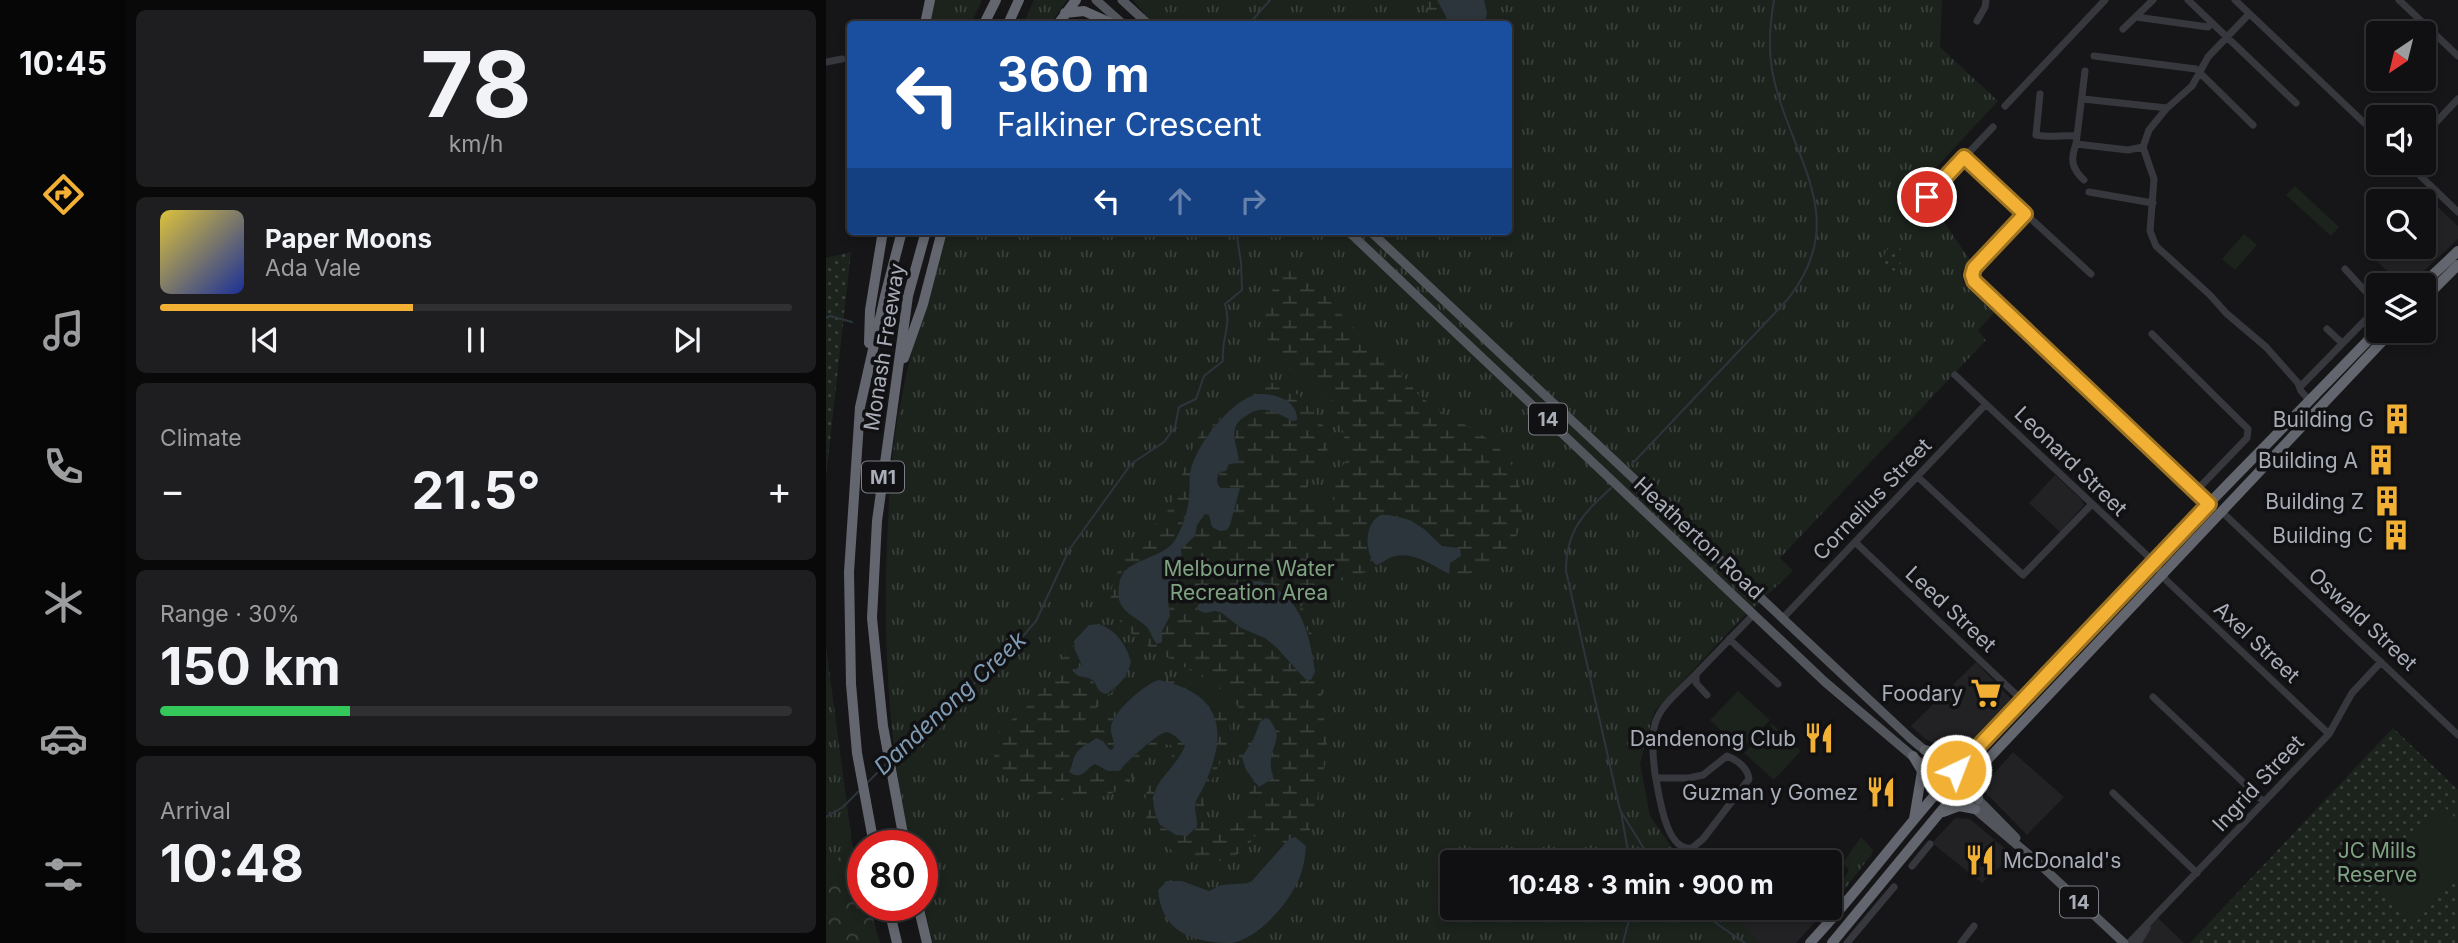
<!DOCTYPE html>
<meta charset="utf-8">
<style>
:root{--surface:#101012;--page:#1e1e20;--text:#f1f3f6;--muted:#9c9d9f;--line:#303032;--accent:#f2b134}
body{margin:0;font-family:Inter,sans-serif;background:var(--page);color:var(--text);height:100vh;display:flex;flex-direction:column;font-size:26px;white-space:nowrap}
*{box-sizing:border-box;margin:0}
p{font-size:23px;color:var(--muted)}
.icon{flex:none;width:38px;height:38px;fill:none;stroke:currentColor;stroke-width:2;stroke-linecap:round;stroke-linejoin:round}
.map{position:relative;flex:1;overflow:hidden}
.sheet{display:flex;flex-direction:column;gap:10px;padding:10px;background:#09090a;width:700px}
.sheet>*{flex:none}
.guide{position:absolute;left:21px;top:21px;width:665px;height:214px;border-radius:7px;box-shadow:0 4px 10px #0003,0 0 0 2px var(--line);background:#1a4fa0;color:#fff;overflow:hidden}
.needle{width:46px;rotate:215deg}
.fabs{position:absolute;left:1540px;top:21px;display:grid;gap:14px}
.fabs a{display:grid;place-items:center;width:70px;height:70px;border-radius:7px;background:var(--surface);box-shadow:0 4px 10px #0003,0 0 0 2px var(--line);font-size:35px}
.speed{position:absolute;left:21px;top:830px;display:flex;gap:14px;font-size:35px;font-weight:700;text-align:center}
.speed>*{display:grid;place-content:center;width:91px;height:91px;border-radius:50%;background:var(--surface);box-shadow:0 4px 10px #0003,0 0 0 2px var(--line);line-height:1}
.speed .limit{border:10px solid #d22;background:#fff;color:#111}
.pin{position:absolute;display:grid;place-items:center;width:60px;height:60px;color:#fff;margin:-30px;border:4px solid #fff;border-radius:50%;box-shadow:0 2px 7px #0007}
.me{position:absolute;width:77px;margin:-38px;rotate:43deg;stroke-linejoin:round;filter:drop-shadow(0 0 5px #0008)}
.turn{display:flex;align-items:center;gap:24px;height:147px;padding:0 35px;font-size:32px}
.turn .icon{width:91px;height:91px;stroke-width:2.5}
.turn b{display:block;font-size:49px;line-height:60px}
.lanes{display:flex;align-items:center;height:66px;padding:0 35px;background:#0003;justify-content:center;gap:35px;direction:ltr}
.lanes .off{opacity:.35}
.big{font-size:52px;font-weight:700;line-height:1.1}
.sheet .card{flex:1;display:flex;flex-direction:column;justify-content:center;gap:10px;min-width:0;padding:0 24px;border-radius:10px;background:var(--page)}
.sheet .dial{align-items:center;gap:0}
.dial b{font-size:91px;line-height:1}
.song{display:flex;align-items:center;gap:21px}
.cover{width:84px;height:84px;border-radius:10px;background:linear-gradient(135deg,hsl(50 70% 55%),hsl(230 70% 35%))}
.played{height:7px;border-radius:4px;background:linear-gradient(90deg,var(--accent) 40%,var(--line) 40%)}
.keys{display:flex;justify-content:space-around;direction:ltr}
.heat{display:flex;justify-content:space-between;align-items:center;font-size:38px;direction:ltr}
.charge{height:10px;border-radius:5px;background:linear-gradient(90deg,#34c759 30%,var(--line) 0)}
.trip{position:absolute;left:614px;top:850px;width:402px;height:70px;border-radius:7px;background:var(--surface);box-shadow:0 4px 10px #0003,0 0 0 2px var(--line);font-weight:700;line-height:70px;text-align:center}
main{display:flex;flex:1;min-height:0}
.dock{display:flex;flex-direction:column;width:126px;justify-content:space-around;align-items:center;background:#060607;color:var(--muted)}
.dock .icon{width:49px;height:49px}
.dock .active{color:var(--accent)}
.dock b{font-size:32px;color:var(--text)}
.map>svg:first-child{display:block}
</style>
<main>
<nav class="dock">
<b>10:45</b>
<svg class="icon active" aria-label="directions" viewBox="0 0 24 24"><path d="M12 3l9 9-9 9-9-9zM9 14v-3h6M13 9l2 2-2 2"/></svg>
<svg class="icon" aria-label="music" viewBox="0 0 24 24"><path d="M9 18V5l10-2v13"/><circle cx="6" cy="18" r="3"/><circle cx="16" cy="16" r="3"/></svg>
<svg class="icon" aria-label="phone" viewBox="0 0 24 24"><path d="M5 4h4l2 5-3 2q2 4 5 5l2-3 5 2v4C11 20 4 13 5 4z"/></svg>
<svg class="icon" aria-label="climate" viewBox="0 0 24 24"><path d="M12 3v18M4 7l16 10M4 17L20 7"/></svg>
<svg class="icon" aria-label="car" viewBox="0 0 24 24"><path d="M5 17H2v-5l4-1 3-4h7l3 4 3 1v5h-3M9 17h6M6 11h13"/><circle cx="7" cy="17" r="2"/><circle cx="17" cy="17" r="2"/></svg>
<svg class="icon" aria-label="filters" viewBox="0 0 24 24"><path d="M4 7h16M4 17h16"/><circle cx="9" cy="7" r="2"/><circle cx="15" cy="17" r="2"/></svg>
</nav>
<section class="sheet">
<div class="card dial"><b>78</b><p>km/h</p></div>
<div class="card">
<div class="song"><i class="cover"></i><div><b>Paper Moons</b><p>Ada Vale</p></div></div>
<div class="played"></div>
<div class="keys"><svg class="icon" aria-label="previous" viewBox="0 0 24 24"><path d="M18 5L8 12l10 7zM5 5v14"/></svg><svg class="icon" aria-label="pause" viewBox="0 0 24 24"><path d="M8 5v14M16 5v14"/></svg><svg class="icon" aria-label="next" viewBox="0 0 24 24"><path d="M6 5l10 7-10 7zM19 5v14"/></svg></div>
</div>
<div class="card"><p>Climate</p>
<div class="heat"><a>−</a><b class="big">21.5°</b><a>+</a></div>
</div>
<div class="card"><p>Range · 30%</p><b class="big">150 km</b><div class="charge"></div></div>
<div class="card"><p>Arrival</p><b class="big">10:48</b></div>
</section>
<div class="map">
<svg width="1632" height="943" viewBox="0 0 1632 943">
<defs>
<pattern id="grass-tufts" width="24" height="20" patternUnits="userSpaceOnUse" patternTransform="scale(1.75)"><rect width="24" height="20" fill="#1c231d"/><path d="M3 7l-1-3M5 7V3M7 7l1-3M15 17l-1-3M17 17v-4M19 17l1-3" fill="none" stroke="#3a403c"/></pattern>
<pattern id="forest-crowns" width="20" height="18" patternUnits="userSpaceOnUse" patternTransform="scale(1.75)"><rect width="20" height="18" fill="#1c231d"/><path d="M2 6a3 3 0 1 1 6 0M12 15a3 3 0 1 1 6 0" fill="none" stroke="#3a403c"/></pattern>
<pattern id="wetland-marsh" width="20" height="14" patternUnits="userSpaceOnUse" patternTransform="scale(1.75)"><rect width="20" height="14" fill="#1c231d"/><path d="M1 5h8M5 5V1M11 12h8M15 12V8" fill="none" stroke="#3a403c"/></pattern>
<pattern id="park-dots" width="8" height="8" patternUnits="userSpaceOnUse" patternTransform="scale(1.75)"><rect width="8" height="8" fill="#1c231d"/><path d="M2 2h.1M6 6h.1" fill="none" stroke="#3a403c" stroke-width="1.8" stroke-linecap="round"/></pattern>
</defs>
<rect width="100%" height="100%" fill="#161618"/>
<path fill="#222225" d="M1596 192 1632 226V239L1583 285H1576L1540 251 1552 239V247H1598V201H1588Z
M1229 475 1256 500 1258 505 1234 532 1203 503Z
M1150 662 1185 699 1148 737 1140 741 1127 747 1111 745 1098 738 1085 726Z
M1187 752 1238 797 1201 835 1159 792 1164 778Z
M1129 818 1144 819 1187 855 1156 883 1106 843Z
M907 908H1002L970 943H934L904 912Z
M1331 917 1358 943H1316L1311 938Z"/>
<path fill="url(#grass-tufts)" d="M107 0H156L145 24H102Z
M208 0H241L224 24H197Z
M307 0H1116L1114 47 1172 101 1091 188 1105 203 1144 260 1135 272 1138 284 1168 313 1152 330 1160 340 954 558 967 571 910 624 828 712 814 763 824 816 857 863H626V908H901L934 943H107L96 898V845H84C63 745 57 646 61 544 63 500 65 454 73 411 84 351 102 289 121 231H682V24H310L318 13Z
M0 646 26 843 0 872Z
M1035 837 1047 850 1046 854 1014 895 1009 893 1023 870 1017 863Z"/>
<path fill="url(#forest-crowns)" d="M26 843 37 882V905H43L54 943H0V872Z"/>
<path fill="url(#wetland-marsh)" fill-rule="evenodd" d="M601 0H611L624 24H596L602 11Z
M464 264 477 269C495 290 513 313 533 333 543 343 555 350 565 361 575 371 582 384 592 394 633 432 692 432 696 504 697 520 693 535 683 549 668 570 648 576 623 574L624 563 635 556V551L630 546 617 547C596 531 580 510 551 516 539 531 538 552 551 566L533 575 490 588 461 586 479 612 489 645 502 752 480 846 476 841 463 839 454 850 441 833 433 830 422 846 404 860 390 861 351 854 327 836 318 810 321 787 349 752 345 745 335 744C318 759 309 783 286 793 274 798 258 802 244 801 212 798 156 781 170 738 174 725 181 723 191 716 198 710 205 703 210 697 226 680 236 657 249 638L247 645 256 665 255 668H251L248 672 249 674 263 677 275 692 282 693 291 687 250 729 230 742 227 749 232 753C277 741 299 662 353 679 362 682 369 684 376 690 388 701 402 711 404 728 407 753 374 785 378 819 382 825 388 828 395 828 402 827 410 825 415 820 438 800 413 780 413 757 413 751 416 743 418 736 432 677 302 661 286 606 279 584 304 547 319 532 325 526 334 522 339 515 350 500 353 483 359 466 369 440 383 415 406 398 414 391 428 382 439 382 468 383 500 415 502 444 502 463 487 469 483 481 478 495 483 510 499 512L508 503 510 474 525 454C523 447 519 441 517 434 513 424 513 413 507 403 498 390 482 381 469 373 461 368 456 362 450 354 429 326 443 304 452 273L455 268ZM438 394 462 401 472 415 467 421C450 412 437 404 420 416 415 419 410 424 409 429 406 438 413 453 413 463L403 464 400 471 394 472 392 485 395 488H413L404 525 401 530 394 531 386 527 383 515 379 514 371 526 369 536 355 549 357 570 342 600 344 613 341 624 336 631 335 644C330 639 326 633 321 628 306 613 292 616 292 587 293 557 338 561 350 538 356 527 362 510 363 498 364 489 363 480 365 471 373 439 404 398 438 394ZM468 604 484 636 489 672 481 680 445 642 415 628 395 612 380 613 371 610ZM333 680C397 695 402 732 378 786 376 791 372 796 370 801 367 810 372 818 371 827L350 835C338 829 332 824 328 810 320 784 350 767 359 745L344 733H336L289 772 282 771 269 764 258 774 250 776 245 767 252 750 267 740 277 741 284 750 287 749C290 741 284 736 285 727 286 712 319 684 333 680ZM439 718 447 724 451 742 444 758 447 777 436 787 429 785 416 759C418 750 424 746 428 739 431 730 431 725 439 718Z"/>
<path fill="url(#park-dots)" d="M1063 245 1075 249 1071 260 1075 264 1068 271 1056 260Z
M25 252 0 477V258Z
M1567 728 1632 790V943H1364Z"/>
<path fill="#1c231d" d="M1469 186 1513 227 1505 236 1460 195Z
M1418 234 1431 245 1409 270 1396 259Z
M912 691 944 720 915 750 884 720Z
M946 724 975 751 948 780 918 753Z
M1617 806 1632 820V877L1591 921 1547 881Z"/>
<path fill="#2c353c" d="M611 0H658L661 13 659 24H624Z
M431 394C448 393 472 400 471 420L467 421C450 413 437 403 420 416 415 419 410 423 409 429 406 438 413 453 413 463L403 464 400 471 394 472C390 477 390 485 395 488H414L404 525 401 530 394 531 386 527 383 515 379 514 371 525 369 536 355 549 357 570 342 601 344 616 336 631V642L331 644C326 639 325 631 320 626 305 613 289 611 293 585 296 557 336 561 349 540 356 529 363 509 363 495 364 488 363 481 364 473 369 446 404 401 431 394Z
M555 515H563L584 520 598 529 616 546 634 548 635 556 624 563 623 574C607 566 589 552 570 556 561 557 557 564 550 565 538 553 538 522 555 515Z
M433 581C475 593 484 635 489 672L485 680 479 679 451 648 439 638 415 628 396 613 389 611 379 613 370 609C380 588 412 583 433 581Z
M273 624C291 631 300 644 305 662 302 677 292 687 279 694 264 688 278 679 252 676L247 671 256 665 249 650 248 641 263 625Z
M333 680C398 694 402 733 378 786 376 791 372 796 370 801 367 810 372 818 371 827L361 836 350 835 334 825C314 784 345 778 359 746 355 741 347 733 341 732 334 731 298 764 293 771H282L269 764C259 769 256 781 243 772 247 765 246 760 250 754 253 747 265 743 270 738L277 741 284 750 287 749C290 741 284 736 285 727 287 712 318 684 333 680Z
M439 718 443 719C459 739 445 744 445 761 444 766 446 773 447 778L433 787 420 770 416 757 428 738 434 722Z
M469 837 480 846C479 853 479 860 477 867 471 895 435 938 406 943 394 943 380 942 368 938 345 930 334 914 332 890L341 881H356L383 891 395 885 424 883 463 839Z"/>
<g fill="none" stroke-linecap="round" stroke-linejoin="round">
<path stroke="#2c353c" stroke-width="2" d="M423 24 444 0
M0 318 4 316 26 322
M806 464 962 299C1028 215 962 156 946 70 942 47 944 23 948 0
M785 488C757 514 740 530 740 571L794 810 827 863
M68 756 186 649 210 621 243 550 305 464 338 442 349 427 353 407 370 399 378 376 397 361C395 337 406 328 399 304L416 290 415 262 410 231
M41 783 59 765
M795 812 804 863
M0 817 17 807 34 790
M868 908 919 943
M797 943 806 908"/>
<path stroke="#37383d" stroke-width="7" d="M1362 0 1470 103
M1409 0 1552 136
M1573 0 1632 56
M1423 14 1382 57 1366 86 1340 109 1323 130 1317 147 1328 179 1324 231 1330 246 1384 295 1400 313 1440 347 1472 383 1475 391 1484 401
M1310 17 1382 27 1386 23
M1151 21 1159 7 1160 0
M1297 29 1327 0
M1268 56 1370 69 1427 125
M0 62 16 59
M1259 71 1250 144 1302 150 1317 147
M1214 94 1210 135C1224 138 1237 135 1251 136
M1257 99 1341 108
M1179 106 1279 0
M1598 135 1632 99
M1250 144C1244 160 1246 169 1258 180
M1138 157 1265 274
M1581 163 1632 212
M1263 192 1327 203
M1101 197 1167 127
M1199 214 1148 268 1146 276 1148 281 1383 504
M1519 269 1552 305
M1501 329 1516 343
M1326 334 1422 429 1421 438 1369 492
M1129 375 1327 561 1340 580 1503 734
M1474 387 1552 307
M1092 477 1197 575 1265 505
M1396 512 1632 735
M1029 542 1197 701
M956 619 1160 404
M903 639 952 684
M881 695 870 683V674L928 614
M1327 697 1438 802
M830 778H863L877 775 901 756C911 760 922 768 923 779L877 839 866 848C839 852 833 793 829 774 822 714 830 714 870 674
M1287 793 1371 873
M1086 866 1104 844
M1004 900 1017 908
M1021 943 1068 887
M1135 943 1148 926
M1303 943 1503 734 1526 693 1555 662
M1312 943 1321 928"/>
<path stroke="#53555c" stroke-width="9" d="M270 0 297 24
M296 0 322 24
M522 231 999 682 1209 860 1298 943
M544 231 1084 738 1127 774 1190 838"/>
<path stroke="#63666e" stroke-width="10" d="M239 13 258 11 287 24
M99 24 104 0
M158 24 170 0
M182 24 193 0
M232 24 250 0
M1596 285 1632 251
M1598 299 1632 265
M43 343 44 310 57 231
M78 358 97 304 116 231
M1099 750 1125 758 1140 759
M1087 756 1096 771 1088 819
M1152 799 1151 785 1155 769
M1117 812 1133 806 1149 809
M48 845 31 753 25 684 23 572 34 407 59 296 76 231
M79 845 57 726 46 618 51 521 82 296 100 231
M62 905 71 943
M92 905 101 943
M984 943C1038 885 1084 820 1138 762 1272 614 1414 473 1552 330
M1006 943 1130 793 1566 331"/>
</g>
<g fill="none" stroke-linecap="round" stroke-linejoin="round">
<g stroke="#9d7322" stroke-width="18">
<path id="route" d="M1101 197 1138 157 1199 214 1148 268 1146 275 1148 281 1383 504 1130 770"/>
</g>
<use href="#route" stroke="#f2b134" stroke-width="12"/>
</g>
<defs>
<g id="building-bare" transform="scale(2.415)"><path d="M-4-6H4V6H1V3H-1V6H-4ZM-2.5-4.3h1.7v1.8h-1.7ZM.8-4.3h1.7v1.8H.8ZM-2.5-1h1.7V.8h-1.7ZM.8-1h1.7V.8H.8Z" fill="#f2b134" stroke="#111113" stroke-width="2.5" paint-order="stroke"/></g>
<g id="supermarket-bare" transform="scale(2.415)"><path d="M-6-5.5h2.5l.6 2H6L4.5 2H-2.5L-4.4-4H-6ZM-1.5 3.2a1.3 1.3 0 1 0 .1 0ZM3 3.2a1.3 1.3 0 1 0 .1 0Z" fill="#f2b134" stroke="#111113" stroke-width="2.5" paint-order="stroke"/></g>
<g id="restaurant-bare" transform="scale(2.415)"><path d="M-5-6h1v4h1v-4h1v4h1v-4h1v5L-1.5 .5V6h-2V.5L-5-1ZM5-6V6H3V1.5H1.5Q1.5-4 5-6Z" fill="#f2b134" stroke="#111113" stroke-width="2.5" paint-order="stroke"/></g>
</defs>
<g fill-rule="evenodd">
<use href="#building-bare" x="1571" y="419"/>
<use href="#building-bare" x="1555" y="460"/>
<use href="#building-bare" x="1561" y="501"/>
<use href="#building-bare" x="1570" y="535"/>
<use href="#supermarket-bare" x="1160" y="693"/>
<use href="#restaurant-bare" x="993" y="738"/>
<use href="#restaurant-bare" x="1055" y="792"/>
<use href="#restaurant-bare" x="1154" y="860"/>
</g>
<g text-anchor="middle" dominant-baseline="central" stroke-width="7" stroke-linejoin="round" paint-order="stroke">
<g fill="#111113" stroke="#7b7e86" stroke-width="2">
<rect x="703" y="403.5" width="38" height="31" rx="5"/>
<rect x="36" y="461.5" width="42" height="31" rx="5"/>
<rect x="1234" y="886.5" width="38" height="31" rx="5"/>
</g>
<g font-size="19" font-weight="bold" fill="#a8adb8">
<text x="722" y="419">14</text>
<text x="57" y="477">M1</text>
<text x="1253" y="902">14</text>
</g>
<g font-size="21" fill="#a8adb8" stroke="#111113">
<text transform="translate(58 347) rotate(-81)">Monash Freeway</text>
<text transform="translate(1245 461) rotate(44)">Leonard Street</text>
<text transform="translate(1046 499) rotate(-46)">Cornelius Street</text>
<text transform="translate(873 538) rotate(43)">Heatherton Road</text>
<text transform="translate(1125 609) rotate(43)">Leed Street</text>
<text transform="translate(1537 619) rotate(43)">Oswald Street</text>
<text transform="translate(1431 642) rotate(43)">Axel Street</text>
<text transform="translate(1432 783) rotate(-47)">Ingrid Street</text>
</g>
<g font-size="21" fill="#a8adb8" stroke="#111113" text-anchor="end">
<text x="1548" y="419">Building G</text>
<text x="1532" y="460">Building A</text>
<text x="1538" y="501">Building Z</text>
<text x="1547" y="535">Building C</text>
<text x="1137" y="693">Foodary</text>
<text x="970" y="738">Dandenong Club</text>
<text x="1032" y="792">Guzman y Gomez</text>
<text x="1177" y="860" text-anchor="start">McDonald's</text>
</g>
<g font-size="21" fill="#7fa381" stroke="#111113">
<text x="423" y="568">Melbourne Water<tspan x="423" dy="24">Recreation Area</tspan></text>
<text x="1551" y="850">JC Mills<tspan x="1551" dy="24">Reserve</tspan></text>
</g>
<g font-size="23" font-style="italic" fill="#7f9bb3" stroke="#111113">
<text transform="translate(124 703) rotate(-43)">Dandenong Creek</text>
</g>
</g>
</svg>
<div class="fabs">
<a><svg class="needle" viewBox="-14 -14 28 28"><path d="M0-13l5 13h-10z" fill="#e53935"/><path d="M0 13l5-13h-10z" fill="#9c9d9f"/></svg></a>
<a><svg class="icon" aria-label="sound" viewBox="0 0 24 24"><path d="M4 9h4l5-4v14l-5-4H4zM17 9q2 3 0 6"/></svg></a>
<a><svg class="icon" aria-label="search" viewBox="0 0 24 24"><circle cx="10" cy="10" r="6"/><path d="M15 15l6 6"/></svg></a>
<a><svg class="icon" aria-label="layers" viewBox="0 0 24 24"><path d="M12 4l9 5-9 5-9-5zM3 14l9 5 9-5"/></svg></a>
</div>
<div class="speed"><div class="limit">80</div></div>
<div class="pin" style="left:1101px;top:197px;background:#d93025"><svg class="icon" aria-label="arrive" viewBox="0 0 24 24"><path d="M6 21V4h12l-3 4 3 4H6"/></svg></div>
<svg class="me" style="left:1130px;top:770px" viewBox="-20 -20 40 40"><circle r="17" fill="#f2b134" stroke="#fff" stroke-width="3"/><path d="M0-11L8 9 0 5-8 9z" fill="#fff"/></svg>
<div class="trip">10:48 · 3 min · 900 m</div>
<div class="guide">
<div class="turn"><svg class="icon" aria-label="left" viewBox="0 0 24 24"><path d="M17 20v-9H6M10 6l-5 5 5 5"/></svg><div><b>360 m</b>Falkiner Crescent</div></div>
<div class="lanes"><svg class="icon" aria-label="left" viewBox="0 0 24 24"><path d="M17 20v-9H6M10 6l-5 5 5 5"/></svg><svg class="icon off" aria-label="ahead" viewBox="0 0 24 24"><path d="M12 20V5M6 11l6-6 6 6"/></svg><svg class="icon off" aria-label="right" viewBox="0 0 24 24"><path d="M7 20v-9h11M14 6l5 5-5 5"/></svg></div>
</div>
</div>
</main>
